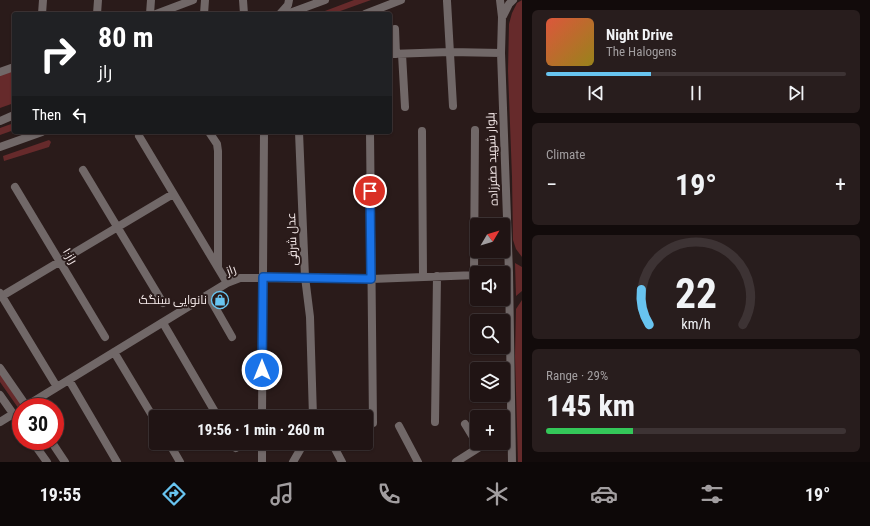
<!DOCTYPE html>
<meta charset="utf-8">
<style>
:root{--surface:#201414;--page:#281d1d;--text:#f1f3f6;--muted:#a29ea0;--line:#3d3334;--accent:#68c4f0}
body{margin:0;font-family:"Roboto Condensed",Cairo,sans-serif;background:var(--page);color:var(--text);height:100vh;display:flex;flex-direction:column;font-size:15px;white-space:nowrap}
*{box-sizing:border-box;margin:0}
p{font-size:13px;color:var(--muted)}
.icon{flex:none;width:22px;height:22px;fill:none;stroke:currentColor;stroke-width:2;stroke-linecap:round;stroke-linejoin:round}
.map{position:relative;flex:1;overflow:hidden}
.details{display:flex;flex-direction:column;gap:10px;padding:10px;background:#120b0b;width:348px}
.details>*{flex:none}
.banner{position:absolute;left:12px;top:12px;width:380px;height:122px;border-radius:4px;box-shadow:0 1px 3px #0004,0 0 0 1px var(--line);background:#202124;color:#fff;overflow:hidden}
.needle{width:26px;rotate:52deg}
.buttons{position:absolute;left:470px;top:218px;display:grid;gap:8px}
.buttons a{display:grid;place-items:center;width:40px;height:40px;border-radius:4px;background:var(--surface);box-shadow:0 1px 3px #0004,0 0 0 1px var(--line);font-size:20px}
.speed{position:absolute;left:12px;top:398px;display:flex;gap:8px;font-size:20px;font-weight:700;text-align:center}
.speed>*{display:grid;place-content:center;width:52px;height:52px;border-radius:50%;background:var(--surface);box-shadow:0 1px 3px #0004,0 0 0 1px var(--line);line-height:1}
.speed .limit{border:6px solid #d22;background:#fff;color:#111}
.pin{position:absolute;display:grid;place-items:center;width:34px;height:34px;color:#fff;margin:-17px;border:2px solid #fff;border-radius:50%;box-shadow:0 1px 4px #0007}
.me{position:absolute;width:44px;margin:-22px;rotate:0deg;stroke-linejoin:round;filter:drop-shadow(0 0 3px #0008)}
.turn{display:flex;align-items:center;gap:14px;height:84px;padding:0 20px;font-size:18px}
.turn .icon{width:52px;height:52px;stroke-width:2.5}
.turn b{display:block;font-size:28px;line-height:34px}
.then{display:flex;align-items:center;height:38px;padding:0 20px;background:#0003;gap:8px;font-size:15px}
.big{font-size:30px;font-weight:700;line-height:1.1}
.details .tile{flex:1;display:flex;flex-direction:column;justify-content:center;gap:6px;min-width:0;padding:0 14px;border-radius:6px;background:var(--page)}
.details .dial{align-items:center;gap:0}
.dial svg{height:104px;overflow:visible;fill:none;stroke:var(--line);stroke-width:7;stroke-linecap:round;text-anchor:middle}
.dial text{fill:var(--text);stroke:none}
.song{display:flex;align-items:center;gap:12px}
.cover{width:48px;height:48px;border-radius:6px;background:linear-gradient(135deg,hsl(10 70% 55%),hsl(50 70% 35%))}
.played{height:4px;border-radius:2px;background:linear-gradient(90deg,var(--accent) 35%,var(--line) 35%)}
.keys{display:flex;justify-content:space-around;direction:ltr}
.heat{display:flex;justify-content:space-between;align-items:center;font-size:22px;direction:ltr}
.charge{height:6px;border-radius:3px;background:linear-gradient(90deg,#34c759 29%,var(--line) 0)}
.trip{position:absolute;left:149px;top:410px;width:224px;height:40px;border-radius:4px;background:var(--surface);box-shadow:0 1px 3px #0004,0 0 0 1px var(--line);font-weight:700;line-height:40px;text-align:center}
.tab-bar{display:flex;height:64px;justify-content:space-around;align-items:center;background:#0d0808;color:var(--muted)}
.tab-bar .icon{width:28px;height:28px}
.tab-bar .on{color:var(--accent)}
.tab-bar b{font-size:18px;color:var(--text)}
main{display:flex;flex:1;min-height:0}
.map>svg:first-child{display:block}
</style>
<main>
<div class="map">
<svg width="522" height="462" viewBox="0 0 522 462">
<rect width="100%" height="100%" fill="#2a1b1a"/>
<path fill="#662a2b" d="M354 0H371L332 14H317Z
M522 0V257L516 249 513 240 512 177 508 71 509 24 512 13 517 3Z
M14 70V103L0 108V75Z
M14 123V130L0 135V128Z
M49 140 51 142 49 147 4 161 3 156Z
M515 263 522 267V291L516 296Z
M522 300V462H518L515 356 516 309Z
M0 373 24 407H21V412L0 382Z"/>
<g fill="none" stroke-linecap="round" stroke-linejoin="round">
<path stroke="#716868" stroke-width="8" d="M243 0 244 14
M500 0 502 17 501 53 509 273 512 462
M447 1 453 106
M42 14 43 0
M97 14 98 0
M150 14 151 0
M156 14 193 0
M204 14 205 0
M280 14 288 5 289 0
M287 14 325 0
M365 14 401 0
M503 16 509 4 513 0
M395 29 396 54
M390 54 450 52 501 53
M402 54 405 107
M0 72 14 67
M0 121 14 115
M422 131 423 276
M209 132 217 144 218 151V267
M299 132 305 277 310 317 313 417
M370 132 373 423
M139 136 227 283
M0 147 42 132
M83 170 163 303
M15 187 105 337
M474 275 475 130
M0 293 57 387
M208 295 232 337
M2 296 173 194
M163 323 218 417
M114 352 156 422
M0 368 27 407
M69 380 117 462
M0 395 21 425
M26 406 227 283 240 278 371 279 477 275
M262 417 264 132
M0 422 13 414
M435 422 437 276
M465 424 479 447
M399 426 418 462
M32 441 47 462
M51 441 65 462
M169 443 180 462
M234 443 236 448
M332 443 342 462
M262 462V443
M293 462 304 443
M456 462 486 443"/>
</g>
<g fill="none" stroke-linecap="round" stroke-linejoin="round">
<g stroke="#114b97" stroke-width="10">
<path id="route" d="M262 370 263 277 371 279 370 191"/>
</g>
<use href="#route" stroke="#1a73e8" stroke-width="7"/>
</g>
<defs>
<g id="shop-ring" transform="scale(0.9)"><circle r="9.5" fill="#2a1b1a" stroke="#68c4f0" stroke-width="1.5"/><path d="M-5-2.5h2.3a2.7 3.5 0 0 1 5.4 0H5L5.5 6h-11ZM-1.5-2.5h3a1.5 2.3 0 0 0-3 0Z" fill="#68c4f0"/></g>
</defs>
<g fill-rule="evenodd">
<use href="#shop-ring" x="220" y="300"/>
</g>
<g text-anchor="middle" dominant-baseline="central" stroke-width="4" stroke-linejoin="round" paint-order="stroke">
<g font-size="12" fill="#f4e9e9" stroke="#2a1b1a">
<text transform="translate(492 159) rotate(-92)">بلوار شهید صفرزاده</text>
<text transform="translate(292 239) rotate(-92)">عدل شرقی</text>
<text transform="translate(70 256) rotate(59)">راز۱۰</text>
<text transform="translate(231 270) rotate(-20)">راز</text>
</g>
<g font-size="12" fill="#f4e9e9" stroke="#2a1b1a" text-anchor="end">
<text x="207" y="300">نانوایی سنگک</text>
</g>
</g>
</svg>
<div class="buttons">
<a><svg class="needle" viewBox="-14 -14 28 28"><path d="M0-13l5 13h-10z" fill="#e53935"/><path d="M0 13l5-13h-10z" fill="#a29ea0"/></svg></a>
<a><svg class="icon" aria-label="sound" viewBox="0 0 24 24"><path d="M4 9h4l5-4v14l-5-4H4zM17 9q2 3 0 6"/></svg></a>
<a><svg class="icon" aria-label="search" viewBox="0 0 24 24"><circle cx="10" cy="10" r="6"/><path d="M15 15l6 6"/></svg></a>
<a><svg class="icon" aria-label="layers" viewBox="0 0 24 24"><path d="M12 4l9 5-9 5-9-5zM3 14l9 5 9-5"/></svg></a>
<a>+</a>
</div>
<div class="speed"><div class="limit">30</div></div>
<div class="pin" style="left:370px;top:191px;background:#d93025"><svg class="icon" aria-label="arrive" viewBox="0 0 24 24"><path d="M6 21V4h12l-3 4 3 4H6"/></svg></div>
<svg class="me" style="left:262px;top:370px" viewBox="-20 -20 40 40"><circle r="17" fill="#1a73e8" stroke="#fff" stroke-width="3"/><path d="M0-11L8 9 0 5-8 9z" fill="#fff"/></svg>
<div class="trip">19:56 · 1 min · 260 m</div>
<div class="banner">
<div class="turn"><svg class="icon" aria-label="right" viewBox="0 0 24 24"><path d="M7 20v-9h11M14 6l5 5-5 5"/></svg><div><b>80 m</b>راز</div></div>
<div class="then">Then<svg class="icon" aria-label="left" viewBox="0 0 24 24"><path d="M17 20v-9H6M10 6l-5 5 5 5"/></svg></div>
</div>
</div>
<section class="details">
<div class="tile">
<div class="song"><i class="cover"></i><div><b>Night Drive</b><p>The Halogens</p></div></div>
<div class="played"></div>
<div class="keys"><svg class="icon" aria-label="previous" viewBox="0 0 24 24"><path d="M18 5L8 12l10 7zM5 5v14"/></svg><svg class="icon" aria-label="pause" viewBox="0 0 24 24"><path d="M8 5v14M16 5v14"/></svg><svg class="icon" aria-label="next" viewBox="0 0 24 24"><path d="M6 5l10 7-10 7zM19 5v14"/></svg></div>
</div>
<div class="tile"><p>Climate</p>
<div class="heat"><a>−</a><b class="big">19°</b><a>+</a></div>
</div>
<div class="tile dial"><svg viewBox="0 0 100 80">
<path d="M14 69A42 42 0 1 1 86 69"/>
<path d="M14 69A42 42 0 0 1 8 42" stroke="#68c4f0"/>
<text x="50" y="56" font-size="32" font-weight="700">22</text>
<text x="50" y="72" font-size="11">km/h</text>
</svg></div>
<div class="tile"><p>Range · 29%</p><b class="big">145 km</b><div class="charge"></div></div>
</section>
</main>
<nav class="tab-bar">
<b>19:55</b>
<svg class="icon on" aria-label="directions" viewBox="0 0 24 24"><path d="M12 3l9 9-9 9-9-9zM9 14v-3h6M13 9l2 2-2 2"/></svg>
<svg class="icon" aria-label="music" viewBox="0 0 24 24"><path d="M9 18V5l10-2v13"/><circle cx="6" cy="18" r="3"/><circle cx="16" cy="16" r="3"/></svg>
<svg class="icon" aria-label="phone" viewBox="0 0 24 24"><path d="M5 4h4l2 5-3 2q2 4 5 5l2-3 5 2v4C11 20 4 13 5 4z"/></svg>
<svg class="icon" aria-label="climate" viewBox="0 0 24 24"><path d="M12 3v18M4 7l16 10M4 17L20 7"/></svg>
<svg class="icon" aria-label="car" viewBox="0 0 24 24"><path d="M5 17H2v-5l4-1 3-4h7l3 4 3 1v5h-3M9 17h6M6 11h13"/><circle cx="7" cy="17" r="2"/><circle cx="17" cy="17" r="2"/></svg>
<svg class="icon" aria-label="filters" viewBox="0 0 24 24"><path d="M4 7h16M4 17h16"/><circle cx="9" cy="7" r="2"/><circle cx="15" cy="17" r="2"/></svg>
<b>19°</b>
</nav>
